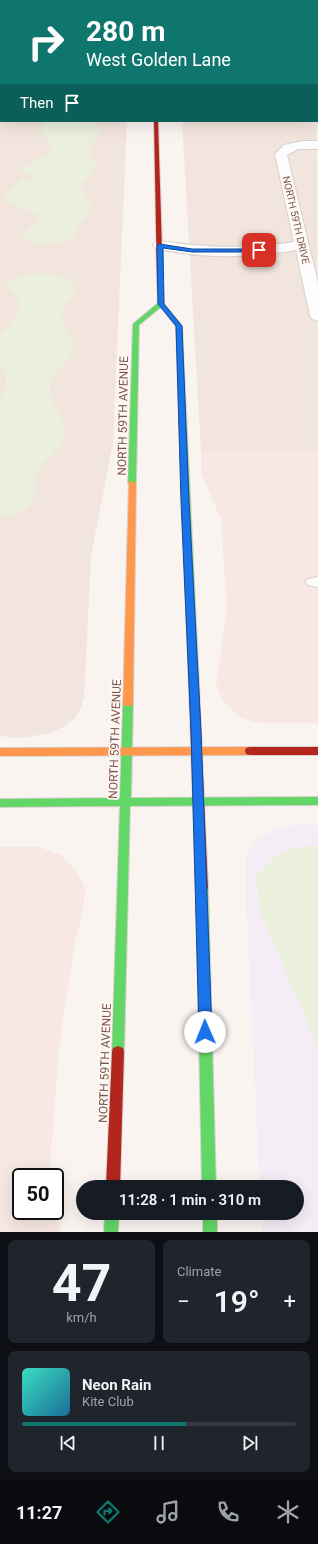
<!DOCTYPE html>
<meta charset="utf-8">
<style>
:root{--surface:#171b24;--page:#20242c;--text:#f1f3f6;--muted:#9ea1a6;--line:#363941;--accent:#0f766e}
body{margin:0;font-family:Roboto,sans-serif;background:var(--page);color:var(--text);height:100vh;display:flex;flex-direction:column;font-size:15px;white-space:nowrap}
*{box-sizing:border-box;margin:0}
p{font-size:13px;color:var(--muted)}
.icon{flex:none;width:22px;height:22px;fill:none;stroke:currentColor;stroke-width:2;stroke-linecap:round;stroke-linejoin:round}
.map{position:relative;height:1232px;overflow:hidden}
.details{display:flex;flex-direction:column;gap:8px;padding:8px;background:#0d0f14;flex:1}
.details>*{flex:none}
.guide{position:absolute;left:0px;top:0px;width:318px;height:122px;box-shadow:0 4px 16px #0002;background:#0f766e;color:#fff;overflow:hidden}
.speed{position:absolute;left:12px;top:1168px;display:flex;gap:8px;font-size:20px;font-weight:700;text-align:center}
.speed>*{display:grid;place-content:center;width:52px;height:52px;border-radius:50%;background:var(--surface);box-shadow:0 4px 16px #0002;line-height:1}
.speed .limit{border:2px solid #111;border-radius:6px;background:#fff;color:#111}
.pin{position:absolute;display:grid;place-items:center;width:34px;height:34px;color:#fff;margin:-17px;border-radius:8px;box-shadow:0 2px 6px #0006}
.me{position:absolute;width:44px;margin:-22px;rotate:359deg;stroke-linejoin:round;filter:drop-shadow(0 0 3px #0008)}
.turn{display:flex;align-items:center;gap:14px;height:84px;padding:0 20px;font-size:18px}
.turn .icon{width:52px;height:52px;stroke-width:2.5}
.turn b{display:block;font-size:28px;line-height:34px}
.then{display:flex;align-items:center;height:38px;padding:0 20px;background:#0003;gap:8px;font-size:15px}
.big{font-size:30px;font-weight:600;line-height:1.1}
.details .widget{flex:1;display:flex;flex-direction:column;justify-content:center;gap:6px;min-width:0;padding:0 14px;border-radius:8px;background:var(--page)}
.details .dial{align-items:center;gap:0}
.dial b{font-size:52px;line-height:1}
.song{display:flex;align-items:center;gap:12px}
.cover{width:48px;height:48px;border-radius:6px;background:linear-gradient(135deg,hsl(170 70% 55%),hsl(200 70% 35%))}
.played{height:4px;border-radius:2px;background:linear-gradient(90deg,var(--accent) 60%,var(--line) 60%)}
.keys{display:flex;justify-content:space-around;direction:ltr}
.heat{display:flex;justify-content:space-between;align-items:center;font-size:22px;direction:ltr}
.details .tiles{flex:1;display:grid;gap:8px;grid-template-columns:1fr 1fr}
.widget:last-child{grid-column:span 2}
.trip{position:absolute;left:76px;top:1180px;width:228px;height:40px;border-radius:20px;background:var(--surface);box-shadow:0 4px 16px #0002;font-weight:600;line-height:40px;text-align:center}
.menu{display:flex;height:64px;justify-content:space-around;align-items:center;background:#090b0e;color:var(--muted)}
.menu .icon{width:28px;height:28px}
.menu .current{color:var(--accent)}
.menu b{font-size:18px;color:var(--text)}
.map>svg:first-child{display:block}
</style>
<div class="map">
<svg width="318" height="1232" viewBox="0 0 318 1232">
<rect width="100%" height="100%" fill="#f9f4f0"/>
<path fill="#f2e5de" d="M173 0H318V31L317 1Z
M0 19 1 121H127L113 443 91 556 84 699 79 712 73 720 63 727 47 734 18 738 0 736Z
M317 117 318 450 201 451 182 121H317Z"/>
<path fill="#f8e8e4" d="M0 0H131L1 1V19Z
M318 450V723H258L238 717 222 699 216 684 227 611 221 519 201 473V451Z
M0 847H40L63 856 79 875 85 888 83 911 75 941 59 1049 50 1167 52 1177H21V1211H55V1199L60 1232H0Z"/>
<path fill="#f4edf6" d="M300 823 318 826V1232H262L261 1213H297V1187H260L246 902V860L249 851 258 840 270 832Z"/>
<path fill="#eaf0db" d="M47 121H94L93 123 100 132 88 151 89 156 97 165C88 183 70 182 91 203L90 212 79 223 73 238C59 244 36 248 24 237 26 227 37 226 40 218 33 205 11 211 5 196 8 188 18 187 20 178L32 181 37 174 21 173 23 169 50 153C55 140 43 140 40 129Z
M31 274C45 273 72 272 76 291L65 304 62 314 64 325 70 336 73 352C68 363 54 369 51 381 45 401 64 413 65 430 66 449 44 457 37 472 32 483 39 495 30 504 23 513 11 515 0 517V398L6 391 7 386 4 370 0 365V335C16 320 31 303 6 286 9 278 23 276 31 274Z
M318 846V1048L260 911 256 877C276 851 286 847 318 846Z"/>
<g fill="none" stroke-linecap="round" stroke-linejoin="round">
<g stroke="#d9cfcc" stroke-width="2">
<path id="lane" d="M317 113H318V117H317Z
M318 577V587L308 585 305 582 308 579Z"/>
</g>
<g stroke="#d9cfcc" stroke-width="2">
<path id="street" d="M317 79H318V85H317Z
M0 81H1V87H0Z
M303 141H318V149H298L287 155 318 283V321L312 319 310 316 296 250C250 258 200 259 155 248L153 245 155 242 160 241C205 248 249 249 294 242L275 154 284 145Z"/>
</g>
<g stroke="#dad0cd" stroke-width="2">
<path id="fast" d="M160 280 163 282 164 304 182 326 199 686 194 689 189 686 176 326 161 307 139 325 136 483 132 485 128 483 133 324 158 303 157 282Z
M128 701 131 702 133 704 131 798 318 797V805L130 806 124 1052 123 1056 118 1058 113 1056 112 1052 120 806 0 807V799L120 798 123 704 125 702Z
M202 883 206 885 208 888 216 1187H202L196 888 198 885Z
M105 1213H119L118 1232H104Z
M203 1213H217V1232H203Z"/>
</g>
<g stroke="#dad0cd" stroke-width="2">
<path id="slow" d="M154 0H158V1H154Z
M129 481H132L136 483 133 704 131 706H125L123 704Z
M250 747 254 748 255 751 254 754 250 755 0 756V748Z"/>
</g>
<g stroke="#dad0cd" stroke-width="2">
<path id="jam" d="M154 121H158L163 282 160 284 157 282Z
M194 683 199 686 208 888 206 891 202 893 198 891 196 888 189 686Z
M250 747H318V755H250L246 754 245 751 246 748Z
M118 1046 123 1048 124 1052 120 1187H106L112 1052 113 1048Z"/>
</g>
<use href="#lane" fill="#fefdfd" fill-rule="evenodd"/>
<use href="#street" fill="#fefdfd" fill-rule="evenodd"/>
<use href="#fast" fill="#63d668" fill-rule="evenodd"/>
<use href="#slow" fill="#ff974d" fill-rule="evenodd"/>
<use href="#jam" fill="#b3261e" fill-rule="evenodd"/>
</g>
<path fill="#1a73e8" stroke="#114b97" d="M160 244 192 249H259L262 250 259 252H192L163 248 164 304 182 326 189 501 201 731 212 1032 210 1036 205 1037 201 1036 199 1032 191 731 181 501 176 326 158 304 157 245Z"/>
<g text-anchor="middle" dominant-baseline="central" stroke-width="3.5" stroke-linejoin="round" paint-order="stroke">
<g font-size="10" fill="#79554d" stroke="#fff8f2">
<text transform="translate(296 220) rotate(77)">NORTH 59TH DRIVE</text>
</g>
<g font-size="12" fill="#79554d" stroke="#fff8f2">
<text transform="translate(123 416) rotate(-89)">NORTH 59TH AVENUE</text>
<text transform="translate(115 739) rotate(-88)">NORTH 59TH AVENUE</text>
<text transform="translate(105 1063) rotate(-88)">NORTH 59TH AVENUE</text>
</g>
</g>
</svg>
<div class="speed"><div class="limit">50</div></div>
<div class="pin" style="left:259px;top:250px;background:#d93025"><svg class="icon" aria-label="arrive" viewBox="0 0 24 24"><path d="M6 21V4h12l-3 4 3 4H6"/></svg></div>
<svg class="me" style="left:205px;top:1032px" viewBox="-20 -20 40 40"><circle r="19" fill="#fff"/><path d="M0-13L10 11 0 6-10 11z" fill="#1a73e8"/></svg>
<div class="trip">11:28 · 1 min · 310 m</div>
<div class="guide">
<div class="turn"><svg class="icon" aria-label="right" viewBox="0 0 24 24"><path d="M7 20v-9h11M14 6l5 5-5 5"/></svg><div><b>280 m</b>West Golden Lane</div></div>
<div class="then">Then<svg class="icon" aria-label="arrive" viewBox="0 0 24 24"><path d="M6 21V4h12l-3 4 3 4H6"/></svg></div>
</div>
</div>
<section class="details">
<div class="tiles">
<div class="widget dial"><b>47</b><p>km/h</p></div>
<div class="widget"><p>Climate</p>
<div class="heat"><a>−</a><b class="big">19°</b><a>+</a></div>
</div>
<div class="widget">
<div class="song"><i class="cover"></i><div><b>Neon Rain</b><p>Kite Club</p></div></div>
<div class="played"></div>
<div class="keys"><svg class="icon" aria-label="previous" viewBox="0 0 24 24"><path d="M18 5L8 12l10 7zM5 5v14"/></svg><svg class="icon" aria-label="pause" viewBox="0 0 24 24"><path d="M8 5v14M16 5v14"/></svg><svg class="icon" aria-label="next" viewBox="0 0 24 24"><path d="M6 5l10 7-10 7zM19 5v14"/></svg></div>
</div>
</div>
</section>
<nav class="menu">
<b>11:27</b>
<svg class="icon current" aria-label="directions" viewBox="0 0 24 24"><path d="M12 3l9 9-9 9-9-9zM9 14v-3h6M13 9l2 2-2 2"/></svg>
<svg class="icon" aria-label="music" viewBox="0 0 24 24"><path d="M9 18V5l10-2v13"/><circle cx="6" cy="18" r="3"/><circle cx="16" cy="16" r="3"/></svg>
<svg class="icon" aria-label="phone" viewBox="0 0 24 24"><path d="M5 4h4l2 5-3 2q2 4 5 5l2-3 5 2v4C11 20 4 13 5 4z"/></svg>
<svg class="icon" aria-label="climate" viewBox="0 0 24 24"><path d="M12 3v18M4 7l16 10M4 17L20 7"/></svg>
</nav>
